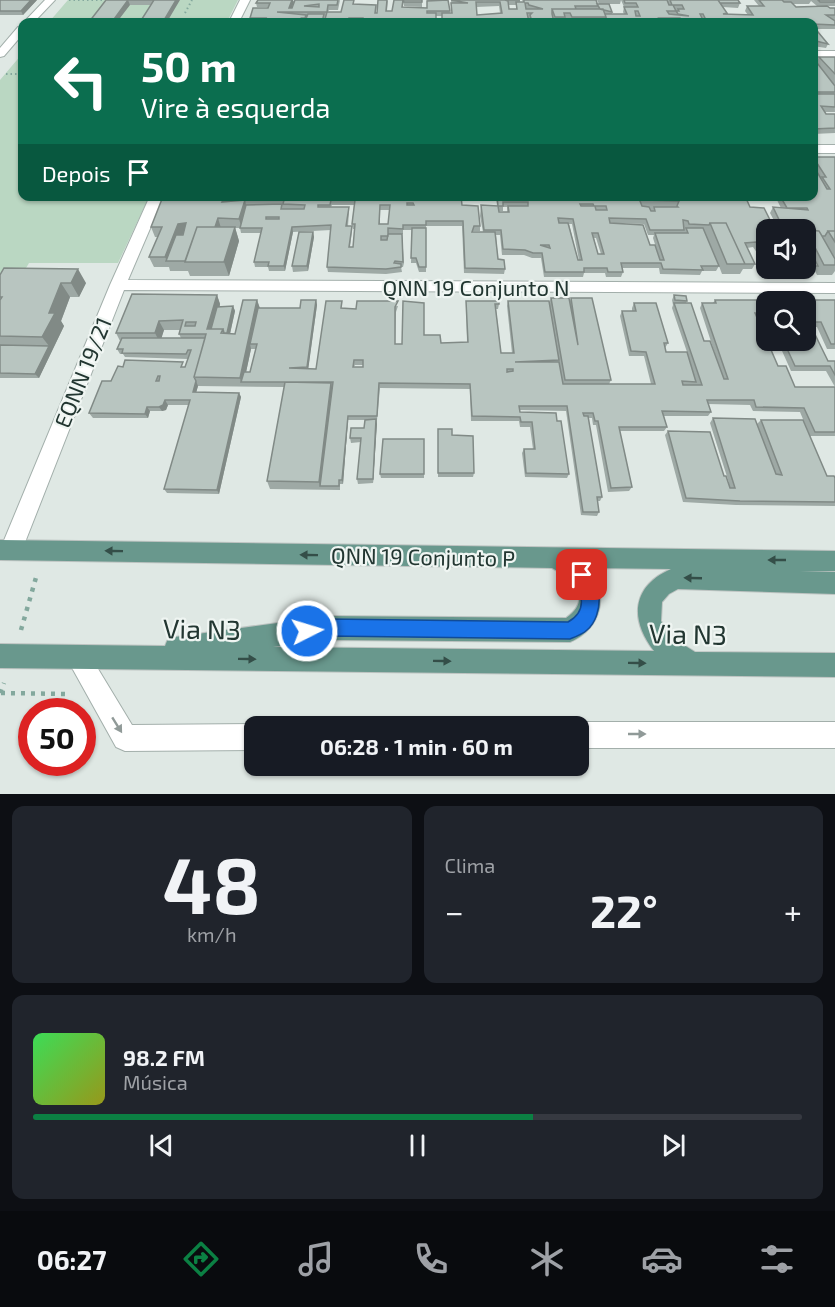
<!DOCTYPE html>
<html lang="pt">
<meta charset="utf-8">
<style>
:root{--surface:#171b24;--page:#20242c;--text:#f1f3f6;--muted:#9ea1a6;--line:#363941;--accent:#0b8043}
body{margin:0;font-family:"Exo 2",sans-serif;background:var(--page);color:var(--text);height:100vh;display:flex;flex-direction:column;font-size:22px;white-space:nowrap}
*{box-sizing:border-box;margin:0}
p{font-size:20px;color:var(--muted)}
.icon{flex:none;width:33px;height:33px;fill:none;stroke:currentColor;stroke-width:2;stroke-linecap:round;stroke-linejoin:round}
.map{position:relative;height:794px;overflow:hidden}
.sheet{display:flex;flex-direction:column;gap:12px;padding:12px;background:#0d0f14;flex:1}
.sheet>*{flex:none}
.top-card{position:absolute;left:18px;top:18px;width:800px;height:183px;border-radius:12px;box-shadow:0 2px 4px #0004;background:#0b6e4f;color:#fff;overflow:hidden}
.fabs{position:absolute;left:756px;top:219px;display:grid;gap:12px}
.fabs a{display:grid;place-items:center;width:60px;height:60px;border-radius:12px;background:var(--surface);box-shadow:0 2px 4px #0004;font-size:30px}
.speed{position:absolute;left:18px;top:698px;display:flex;gap:12px;font-size:30px;font-weight:700;text-align:center}
.speed>*{display:grid;place-content:center;width:78px;height:78px;border-radius:50%;background:var(--surface);box-shadow:0 2px 4px #0004;line-height:1}
.speed .limit{border:9px solid #d22;background:#fff;color:#111}
.pin{position:absolute;display:grid;place-items:center;width:51px;height:51px;color:#fff;margin:-26px;border-radius:12px;box-shadow:0 3px 9px #0006}
.me{position:absolute;width:66px;margin:-33px;rotate:85deg;stroke-linejoin:round;filter:drop-shadow(0 0 4px #0008)}
.turn{display:flex;align-items:center;gap:21px;height:126px;padding:0 24px;font-size:27px}
.turn .icon{width:78px;height:78px;stroke-width:2.5}
.turn b{display:block;font-size:42px;line-height:51px}
.then{display:flex;align-items:center;height:57px;padding:0 24px;background:#0003;gap:12px;font-size:22px}
.big{font-size:45px;font-weight:700;line-height:1.1}
.sheet .widget{flex:1;display:flex;flex-direction:column;justify-content:center;gap:9px;min-width:0;padding:0 21px;border-radius:12px;background:var(--page)}
.sheet .dial{align-items:center;gap:0}
.dial b{font-size:78px;line-height:1}
.song{display:flex;align-items:center;gap:18px}
.cover{width:72px;height:72px;border-radius:9px;background:linear-gradient(135deg,hsl(130 70% 55%),hsl(60 70% 35%))}
.played{height:6px;border-radius:3px;background:linear-gradient(90deg,var(--accent) 65%,var(--line) 65%)}
.keys{display:flex;justify-content:space-around;direction:ltr}
.heat{display:flex;justify-content:space-between;align-items:center;font-size:33px;direction:ltr}
.sheet .tiles{flex:1;display:grid;gap:12px;grid-template-columns:1fr 1fr}
.widget:last-child{grid-column:span 2}
.trip{position:absolute;left:244px;top:716px;width:345px;height:60px;border-radius:12px;background:var(--surface);box-shadow:0 2px 4px #0004;font-weight:700;line-height:60px;text-align:center}
.tabs{display:flex;height:96px;justify-content:space-around;align-items:center;background:#090b0e;color:var(--muted)}
.tabs .icon{width:42px;height:42px}
.tabs .current{color:var(--accent)}
.tabs b{font-size:27px;color:var(--text)}
.map>svg:first-child{display:block}
</style>
<div class="map">
<svg width="835" height="794" viewBox="0 0 835 794">
<rect width="100%" height="100%" fill="#dfe8e4"/>
<path fill="#bad7c2" d="M68 0H238L227 22H49Z
M22 54V196L149 197 118 263H29L0 312V80Z"/>
<g fill="none" stroke-linecap="round" stroke-linejoin="round">
<g stroke="#a3afab" stroke-width="2">
<path id="minor" d="M45 0H55L34 22H24Z
M240 0H250L239 22H229Z
M22 26V35L4 56 0 57V48L18 27Z
M813 51H835V57H813Z
M813 145H835V153H813Z
M150 196H164L128 280 835 283V293L124 290 22 550 19 557 11 560 3 557 0 550 110 285Z
M78 645 86 649 132 725 255 724 259 726H255V750L125 751 116 747 66 657 70 649Z
M579 722H835V748H579V726H570Z"/>
</g>
<g stroke="#bdc3c1" stroke-width="2">
<path id="major" d="M0 540 835 551V571H800L835 572V594L678 589 669 594 662 602 661 621 673 638 695 652 835 653V677L0 668V644L165 646 167 641 175 637 328 616 566 618C593 599 574 579 552 568L0 560ZM589 568 671 569C632 586 629 619 654 651L273 647 328 640 570 642C602 628 609 595 589 568Z"/>
</g>
<path stroke="#83a89d" stroke-width="2" stroke-dasharray="1.5 3" stroke-linecap="butt" d="M69 0H108
M185 13 192 0
M6 74H22"/>
<path stroke="#83a89d" stroke-width="4.5" stroke-dasharray="4 6" stroke-linecap="butt" d="M21 630 37 574
M0 693 4 683
M1 693 69 694"/>
<use href="#minor" fill="#fff" fill-rule="evenodd"/>
<use href="#major" fill="#69988d" fill-rule="evenodd"/>
</g>
<path fill="#9ea9a5" fill-rule="evenodd" d="M0 0H37L23 15H0Z
M106 0H180L151 5H130Z
M340 0 338 10H329L328 12H341L354 4 376 9V13H377L388 0 387 11H392L394 0H448L450 13H452L451 0H520V2H523L522 0H596L597 4H599L597 0H621L620 4H609L612 12V14H624L623 12 624 7 621 0H738L740 3 738 8 723 7 727 15H748L745 11 747 6H759L754 0H835V6H828L830 8H835V20H832L835 21V29H816L828 44 826 48 813 46V22H530V18L436 16V22H326V17H325L324 22H250V18L268 7H257L256 3 294 2 292 8ZM422 0H427V8L403 7V2L404 6 422 7ZM811 1 817 6 796 7 792 4H809ZM509 5H516V9H509ZM499 6 500 13 477 15 476 7Z
M819 57H835V112H824L826 114H835V133L813 134V59L816 62Z
M835 157V271L832 275H817L815 271H800L799 268H806V230H779L770 213 773 207 781 208 775 196H813V158Z
M461 196 462 205 480 226V231H473V232H483L480 216 481 205 497 206 496 196H745L750 207 766 230V260H762L753 247 747 248 755 264 752 269H743L740 274H722L719 266 716 271H702L700 275 660 274 659 268H622L623 272 621 277H606L605 273H584L583 277H544L541 258H532L524 255H502L500 235H496L498 259 505 269 504 274 464 273 462 226H426V272H419L416 263H411L412 230H403V234H402L404 263 403 267H401L402 272 386 274 328 272 327 267 331 230 293 232 285 271H269L268 267H255L254 262 261 233H241L240 228H235L239 241 229 276H190L188 271H170L169 267H154L149 257 158 237H155L151 227 216 200ZM332 205H354L352 224 353 229H355L353 247H350L352 231V226H348L349 212V207H331ZM503 207H507V212H499V211H503ZM380 210H390L388 224H380ZM611 223 644 224 648 235H654L653 238 660 260 650 245ZM569 224H572L579 260H578ZM594 238H596L601 254H598Z
M313 232 314 237 308 271 293 272 292 266Z
M775 268H792L790 270H776Z
M0 275 86 283 79 297H70L61 321 64 326 39 378H0Z
M217 295 220 304V307L233 306 235 311 230 334H235L257 300 260 308H300L316 300 317 305 308 369H316L343 306 342 308 356 309 398 306 396 312 395 344H402L424 335 441 343 467 342 466 301 499 304 498 309H496L501 353H512L507 306 508 301 549 303 551 298 570 301 571 298 611 380 609 384H651L644 356H629L620 316 622 311H632V308L634 303 668 343 665 348 666 352H687L672 308 673 305 672 300 674 295 687 301 686 303 704 341 716 357 700 308 702 303H713L715 300 761 311H766V335L759 317 757 318 778 366 795 387H835L826 371H791L778 342H770L769 340H806V302H796L797 300H835V349H827L817 327H811L828 361H835V436H810L800 412 753 411 750 405 708 404 711 412 708 416H664L667 427 664 431H620L632 487 629 491 608 492 596 425H593L592 418H588L602 497 600 501H597L599 512 597 516 581 515 566 411 520 410V412L557 421 569 474 567 478 525 477 522 453 524 449H533L530 427H520L519 421H471L470 389 380 388 377 420 373 483 358 484 357 479 361 442 351 443 350 438 364 428 365 420H348L343 484H340V490L270 489 267 481 284 387 198 386 196 392 239 393 241 397 219 494 167 493 164 489 189 405H168L166 410 162 411H150L148 418H93L89 413 111 381 185 367 188 359 125 357 123 354H120L117 349 120 341 116 333ZM164 330H180L179 334 181 338H161ZM251 349H256L250 372H246ZM355 365H363V367H354Z
M713 418 757 424 761 420 827 476 835 478V506L736 505 683 502 665 435 668 431 724 476 729 483 710 423Z
M438 429 452 435 474 473 473 477H438Z
M424 439V478H381L380 474Z"/>
<path fill="#818a86" d="M31 0H37L23 15 21 11Z
M128 0 130 5 117 22H112Z
M176 0H180L167 22H163Z
M291 0H293L294 2 290 12 289 8Z
M657 20 656 22H641V21Z
M210 196H217L213 210 209 200Z
M245 200 247 210 242 229 239 219Z
M218 218 221 228 214 231Z
M186 223 190 233 182 234 172 261H167L165 257 178 224Z
M235 227 239 241 229 276 224 262Z
M292 227 293 232 285 271 284 266Z
M313 232 314 237 308 271 307 266Z
M78 269 86 283 79 297 71 283Z
M61 283 70 297 61 321 64 326 39 378 35 374 49 346 42 337 49 313Z
M217 295 220 304 213 333 207 329Z
M257 300 260 309 250 344 251 349 244 382H241L240 378Z
M316 300 317 305 308 371 307 367Z
M233 306 235 311 229 338 227 333Z
M159 321 164 330 160 343 155 333Z
M196 381 198 386 195 397 193 392Z
M331 383 333 392 320 486 319 482Z
M239 393 241 397 219 494 217 490Z
M165 400 168 405 166 410 162 411 159 407Z
M147 407 150 411 148 418 145 414Z
M348 416V420L343 484 342 480Z
M376 419 377 424 373 483V479Z"/>
<path fill="#b8c5c0" stroke="#818a86" stroke-width="1.5" fill-rule="evenodd" d="M0 0H31L21 11H0Z
M106 0H176L163 22H140L154 0H128L112 22H89Z
M258 0H292L289 8H292L295 0H338L337 5H328L327 12H277L306 15 305 18H302L305 21 308 14H324L322 22H250L251 20H265L266 18H250L253 8H268L270 3H256ZM319 4V7L304 6Z
M344 0H354L353 4 376 5 375 13H377L378 0H387L386 11H392L394 0H403L402 7 427 8V1L448 0 450 11H427V13H436V22H376L364 21 363 18H349V21L325 19 327 12H341Z
M403 0H422V2H404Z
M451 0H520H505L508 1 509 9H517L516 2H524V0H596L598 6H575L576 9H552V14L554 22H532L530 15 532 13H527L529 22H442V13H452L451 3H468ZM476 2H500L502 13 477 15ZM525 3H528L529 5 543 9H526Z
M624 0H667L669 5H672L670 0H718L727 13 723 14 753 15 747 6H764L759 0H782L784 2H791L796 7 827 6 830 8H835V15H826L835 21V25L813 24V22H682L680 18H659L661 20H679L680 22H658L657 20 641 21 649 22H605L606 17 605 14H627L624 7H638L636 3H625ZM673 5H682L684 9H678L679 11H676L678 14 689 16 669 14 667 11H676ZM635 11H638L640 16H636ZM700 14H703L706 20H703Z
M718 0H738L740 3H720Z
M818 0H835V2H820Z
M597 4H609L612 12 600 9Z
M552 9H603L606 17H572L570 13H564L565 17H555Z
M349 18H363V22H349Z
M813 26 828 44 816 41 813 38Z
M819 57H835V74Z
M813 59H814L835 86V92H813V78H815L813 75Z
M813 94H835V107L821 106 826 114H835V128L813 129Z
M813 157H835V231H828L825 236H822L819 231 806 230H784L773 207 808 210 807 208H787L780 196H795L796 198H798L797 196H813V165L827 189H830L822 177H826Z
M172 196H210L209 200H223L222 202 245 200 239 219 218 218 215 227H197L185 261H166L176 235H183L186 223 178 224 165 257H149L162 227H151L162 199H170Z
M221 196H246L245 200 223 202V200H220Z
M246 196H283L282 200H245Z
M285 196H461L462 205 478 206 480 226H474L472 232H495L498 259 504 260 505 269 465 268 463 221H426V225H403V229L388 228V236H381V240H387L388 234H402L403 262 395 261 394 263 401 264V267L386 269 327 267 331 225 292 227 284 266H268L269 262H254L262 228H240L246 205 282 204 281 209H304L305 205 283 204ZM331 200H355L352 224H355L353 247H349L352 226H346L349 207H318V205H330ZM407 203H413L414 205H407ZM380 205H390L388 224H379ZM266 217H279V219H266Z
M497 196H638L642 206 649 207 651 211H655L654 207H678L677 206 679 201 678 196H745L750 207 764 208 775 230H766V255H765L756 242 745 243 755 264H745L726 223H710L709 225 689 224 688 221 683 220 684 230H650L646 219 609 218 610 223 643 225 650 245H655L660 260H664L655 233H688L686 228H703L719 266H701L703 270 663 269 661 263H621L623 272H608L607 268H584V272H545L542 253H533L525 250 503 249 501 230H484L481 205 498 206ZM503 202H528V206H508L509 212H499L498 206H503ZM580 204H593L594 206H606L607 210H596L595 206H581ZM558 218 573 219 582 260H578L568 223H559ZM592 233H598L604 254H598ZM540 245H549L550 248Z
M642 196H678L679 201 643 200Z
M710 223H726L745 264H727Z
M197 227H235L224 262H185Z
M412 228H426V267H419L416 258H411Z
M806 230 819 231 835 259V265H824Z
M828 231H835V242Z
M299 232H313L307 266H292Z
M806 242 818 266H806Z
M4 268 78 269 71 283H61L49 313H55L42 337 0 336V300L2 297H0V275Z
M132 294 217 295 207 329H223L221 333 235 334 243 300H257L240 378 194 377 206 334H179L183 320 159 321 155 333H116ZM186 322H196L195 326H185Z
M674 295 686 296 687 301 675 300Z
M551 298H569L578 345 571 298H592L611 380H565Z
M301 300H316L307 367 289 368 316 369 326 301H342L341 308 356 309 357 301H398L395 307V344H402L403 301 424 303V335H440L441 343 468 342 466 301H499V304H495L501 353H514L508 301H549L559 360 515 362H559L563 384H655L646 352 631 351 622 311H636L634 303H656L668 343H664L666 352H687L696 382 682 381 683 385H702L674 303H691L704 341H710L724 379H728L702 303H716L715 300H757L762 313H755L778 366H786L795 387H835V432H815L804 408 756 407 754 400H707L711 412 662 411 667 427H619L632 487 611 488 598 421H595L593 413H583L584 416H588L602 497H597L599 512H583L567 406H519L520 412 556 413 557 421H561L569 474 526 473 524 449H535L532 422H521L520 417 472 416 470 384 379 383 377 416H348L342 480H339V486H320L333 382H241L244 372H250L257 344H250L258 308H300ZM354 360H363V367H353ZM507 369H513V371L507 372Z
M797 300H835V344H831L821 322H814L809 312H806V302H798Z
M233 306 227 333H224L223 329H211L217 307Z
M761 310 766 311V322Z
M806 316 828 361H835V375L830 366H795L783 340H806Z
M122 338H205L194 377 196 381 193 392 239 393 217 490 164 489 190 400H165L163 405 159 407H147L145 414 89 413 102 381H111L118 366 123 367 125 360 183 362 181 367H185L191 350H188L186 354 122 353 123 349H117ZM158 376H160L159 381H156Z
M0 345 49 346 35 374 0 373Z
M285 382 331 383 319 482 267 481Z
M713 418 755 419 776 474 782 475 761 420H803L827 476H834L835 478V502L740 501 686 498 668 431 710 432 724 476H726L730 488H735Z
M376 419 373 479H357L361 438H350L351 428H364L365 420Z
M438 429H452V435L473 436 474 473H438Z
M383 439H424V474H380Z"/>
<defs><path id="oneway-solid" d="M-6-.8H1V-3.2L6.5 0L1 3.2V.8H-6Z" transform="scale(1.5)"/></defs>
<g fill="#344e48">
<use href="#oneway-solid" transform="translate(114 551) rotate(-179)"/>
<use href="#oneway-solid" transform="translate(309 555) rotate(-179)"/>
<use href="#oneway-solid" transform="translate(777 560) rotate(-180)"/>
<use href="#oneway-solid" transform="translate(693 578) rotate(-178)"/>
<use href="#oneway-solid" transform="translate(247 659) rotate(1)"/>
<use href="#oneway-solid" transform="translate(442 661) rotate(1)"/>
<use href="#oneway-solid" transform="translate(637 663) rotate(1)"/>
</g>
<g fill="#909a98">
<use href="#oneway-solid" transform="translate(117 725) rotate(58)"/>
<use href="#oneway-solid" transform="translate(637 734)"/>
</g>
<path fill="#1a73e8" stroke="#114b97" stroke-width="1.5" d="M582 567C604 576 604 616 587 630 583 634 575 637 570 639L328 636 307 639 300 637 298 631 300 624 328 619 568 622C589 610 581 593 573 575L576 569Z"/>
<g text-anchor="middle" dominant-baseline="central" stroke-width="4.5" stroke-linejoin="round" paint-order="stroke">
<g font-size="22" fill="#223631" stroke="#eff5f2">
<text x="476" y="287">QNN 19 Conjunto N</text>
<text transform="translate(82 372) rotate(-68)">EQNN 19/21</text>
<text transform="translate(423 556) rotate(1)">QNN 19 Conjunto P</text>
</g>
<g font-size="27" fill="#223631" stroke="#eff5f2">
<text transform="translate(202 628) rotate(1)">Via N3</text>
<text transform="translate(688 633) rotate(1)">Via N3</text>
</g>
</g>
</svg>
<div class="fabs">
<a><svg class="icon" aria-label="sound" viewBox="0 0 24 24"><path d="M4 9h4l5-4v14l-5-4H4zM17 9q2 3 0 6"/></svg></a>
<a><svg class="icon" aria-label="search" viewBox="0 0 24 24"><circle cx="10" cy="10" r="6"/><path d="M15 15l6 6"/></svg></a>
</div>
<div class="speed"><div class="limit">50</div></div>
<div class="pin" style="left:582px;top:575px;background:#d93025"><svg class="icon" aria-label="arrive" viewBox="0 0 24 24"><path d="M6 21V4h12l-3 4 3 4H6"/></svg></div>
<svg class="me" style="left:307px;top:631px" viewBox="-20 -20 40 40"><circle r="17" fill="#1a73e8" stroke="#fff" stroke-width="3"/><path d="M0-11L8 9 0 5-8 9z" fill="#fff"/></svg>
<div class="trip">06:28 · 1 min · 60 m</div>
<div class="top-card">
<div class="turn"><svg class="icon" aria-label="left" viewBox="0 0 24 24"><path d="M17 20v-9H6M10 6l-5 5 5 5"/></svg><div><b>50 m</b>Vire à esquerda</div></div>
<div class="then">Depois<svg class="icon" aria-label="arrive" viewBox="0 0 24 24"><path d="M6 21V4h12l-3 4 3 4H6"/></svg></div>
</div>
</div>
<section class="sheet">
<div class="tiles">
<div class="widget dial"><b>48</b><p>km/h</p></div>
<div class="widget"><p>Clima</p>
<div class="heat"><a>−</a><b class="big">22°</b><a>+</a></div>
</div>
<div class="widget">
<div class="song"><i class="cover"></i><div><b>98.2 FM</b><p>Música</p></div></div>
<div class="played"></div>
<div class="keys"><svg class="icon" aria-label="previous" viewBox="0 0 24 24"><path d="M18 5L8 12l10 7zM5 5v14"/></svg><svg class="icon" aria-label="pause" viewBox="0 0 24 24"><path d="M8 5v14M16 5v14"/></svg><svg class="icon" aria-label="next" viewBox="0 0 24 24"><path d="M6 5l10 7-10 7zM19 5v14"/></svg></div>
</div>
</div>
</section>
<nav class="tabs">
<b>06:27</b>
<svg class="icon current" aria-label="directions" viewBox="0 0 24 24"><path d="M12 3l9 9-9 9-9-9zM9 14v-3h6M13 9l2 2-2 2"/></svg>
<svg class="icon" aria-label="music" viewBox="0 0 24 24"><path d="M9 18V5l10-2v13"/><circle cx="6" cy="18" r="3"/><circle cx="16" cy="16" r="3"/></svg>
<svg class="icon" aria-label="phone" viewBox="0 0 24 24"><path d="M5 4h4l2 5-3 2q2 4 5 5l2-3 5 2v4C11 20 4 13 5 4z"/></svg>
<svg class="icon" aria-label="climate" viewBox="0 0 24 24"><path d="M12 3v18M4 7l16 10M4 17L20 7"/></svg>
<svg class="icon" aria-label="car" viewBox="0 0 24 24"><path d="M5 17H2v-5l4-1 3-4h7l3 4 3 1v5h-3M9 17h6M6 11h13"/><circle cx="7" cy="17" r="2"/><circle cx="17" cy="17" r="2"/></svg>
<svg class="icon" aria-label="filters" viewBox="0 0 24 24"><path d="M4 7h16M4 17h16"/><circle cx="9" cy="7" r="2"/><circle cx="15" cy="17" r="2"/></svg>
</nav>
